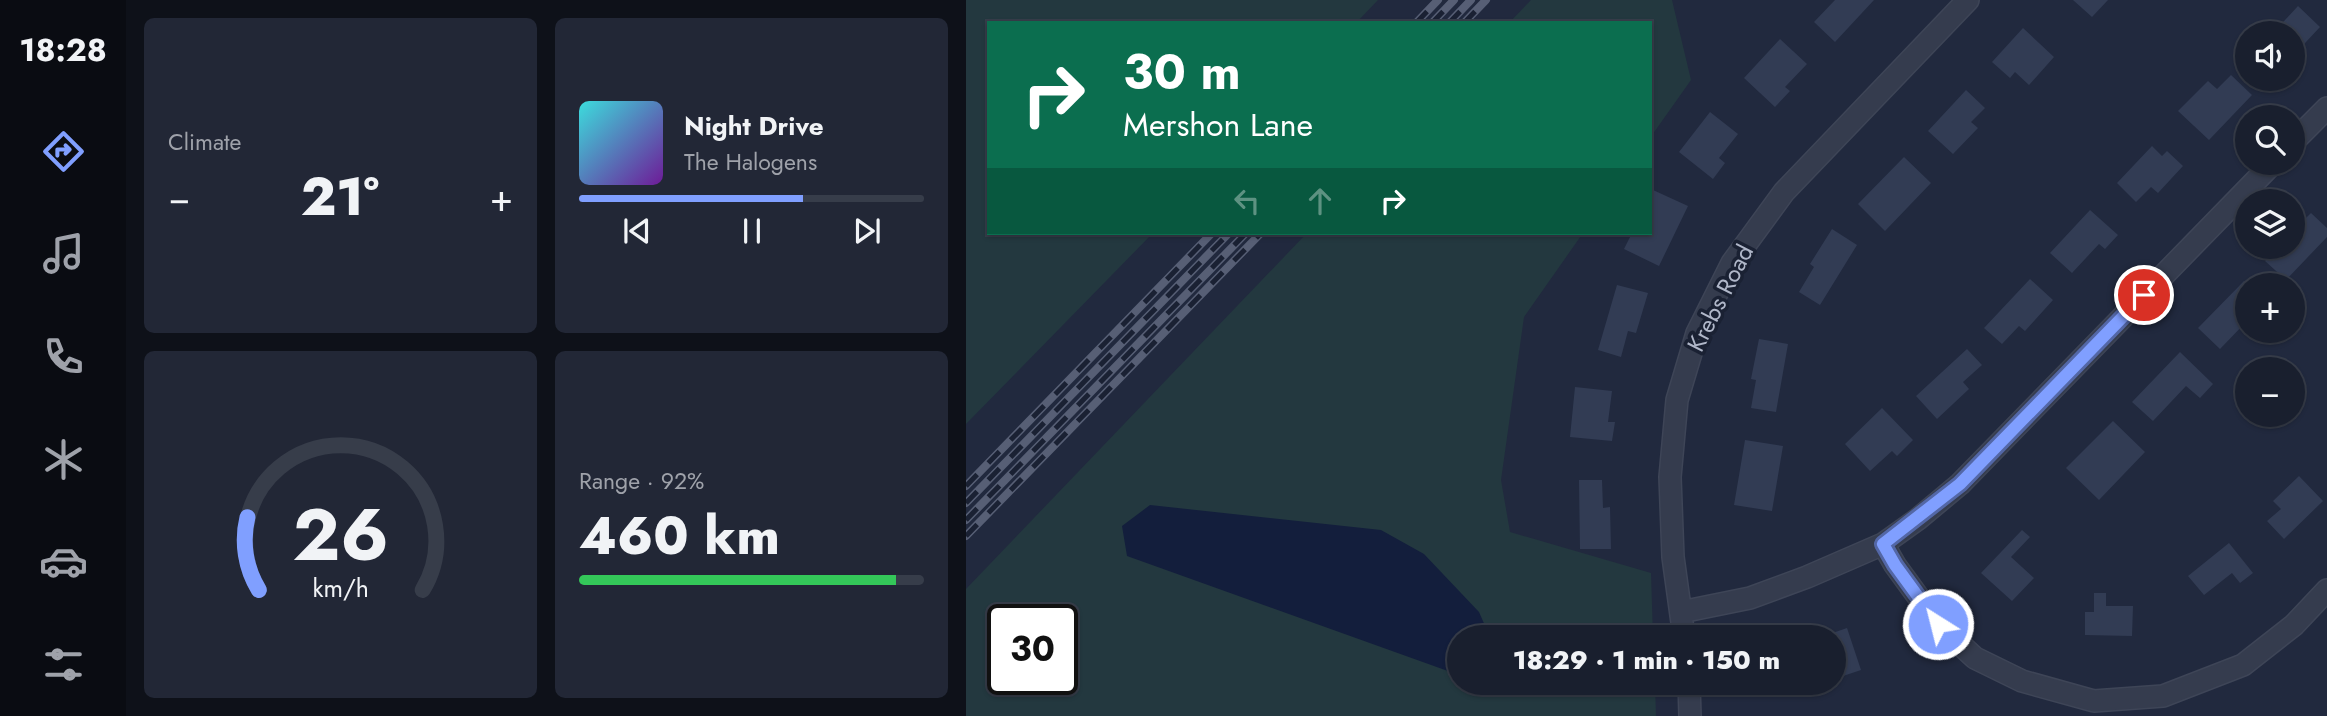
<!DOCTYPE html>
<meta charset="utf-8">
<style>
:root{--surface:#191f2e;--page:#222736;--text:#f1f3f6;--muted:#9fa2aa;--line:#373d4a;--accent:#809fff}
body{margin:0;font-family:Jost,sans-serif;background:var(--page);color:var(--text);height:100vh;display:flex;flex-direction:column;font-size:26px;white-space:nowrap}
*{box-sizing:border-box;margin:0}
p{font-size:23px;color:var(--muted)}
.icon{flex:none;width:38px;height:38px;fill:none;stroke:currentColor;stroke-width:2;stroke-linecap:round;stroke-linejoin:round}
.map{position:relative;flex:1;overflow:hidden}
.details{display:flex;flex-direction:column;gap:18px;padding:18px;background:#0e1119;width:840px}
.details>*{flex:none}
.banner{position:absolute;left:21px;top:21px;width:665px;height:214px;border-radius:0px;box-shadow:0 2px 5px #0004,0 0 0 2px var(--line);background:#0b6e4f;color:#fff;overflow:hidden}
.buttons{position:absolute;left:1269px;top:21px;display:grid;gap:14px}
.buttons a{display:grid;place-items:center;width:70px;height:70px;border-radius:50%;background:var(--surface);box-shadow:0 2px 5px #0004,0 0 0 2px var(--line);font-size:35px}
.speed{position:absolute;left:21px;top:604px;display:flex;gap:14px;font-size:35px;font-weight:700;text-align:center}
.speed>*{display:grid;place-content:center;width:91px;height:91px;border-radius:50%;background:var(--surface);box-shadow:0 2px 5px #0004,0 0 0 2px var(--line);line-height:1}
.speed .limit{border:4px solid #111;border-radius:10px;background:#fff;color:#111}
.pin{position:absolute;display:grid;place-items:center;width:60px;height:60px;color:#fff;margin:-30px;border:4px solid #fff;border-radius:50%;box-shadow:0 2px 7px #0007}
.me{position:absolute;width:77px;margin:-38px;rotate:324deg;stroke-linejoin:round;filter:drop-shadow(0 0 5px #0008)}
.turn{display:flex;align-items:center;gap:24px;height:147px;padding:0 21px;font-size:32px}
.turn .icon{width:91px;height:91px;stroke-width:2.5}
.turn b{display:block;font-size:49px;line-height:60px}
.lanes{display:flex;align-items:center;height:66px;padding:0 21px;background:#0003;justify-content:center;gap:35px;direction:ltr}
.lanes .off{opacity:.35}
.big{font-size:52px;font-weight:800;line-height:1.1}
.details .tile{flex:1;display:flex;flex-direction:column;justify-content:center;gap:10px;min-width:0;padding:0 24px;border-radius:10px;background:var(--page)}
.details .dial{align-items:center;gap:0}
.dial svg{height:182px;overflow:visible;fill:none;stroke:var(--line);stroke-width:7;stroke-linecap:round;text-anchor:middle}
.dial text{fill:var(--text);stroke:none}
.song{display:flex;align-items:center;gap:21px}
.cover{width:84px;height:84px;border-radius:10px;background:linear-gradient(135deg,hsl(180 70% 55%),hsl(280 70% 35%))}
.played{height:7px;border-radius:4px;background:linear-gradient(90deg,var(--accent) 65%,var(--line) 65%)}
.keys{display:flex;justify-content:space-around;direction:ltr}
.heat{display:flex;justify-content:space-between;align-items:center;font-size:38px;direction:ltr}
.charge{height:10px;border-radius:5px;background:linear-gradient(90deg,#34c759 92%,var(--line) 0)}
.details .tiles{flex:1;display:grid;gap:18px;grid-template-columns:repeat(2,1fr)}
.trip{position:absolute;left:481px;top:625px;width:399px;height:70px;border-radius:35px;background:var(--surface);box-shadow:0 2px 5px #0004,0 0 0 2px var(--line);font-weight:800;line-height:70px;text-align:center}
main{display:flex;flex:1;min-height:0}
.menu{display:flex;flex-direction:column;width:126px;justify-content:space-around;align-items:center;background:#0a0c12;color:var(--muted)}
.menu .icon{width:49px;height:49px}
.menu .selected{color:var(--accent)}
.menu b{font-size:32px;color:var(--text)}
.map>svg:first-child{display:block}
</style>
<main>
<nav class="menu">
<b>18:28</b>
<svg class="icon selected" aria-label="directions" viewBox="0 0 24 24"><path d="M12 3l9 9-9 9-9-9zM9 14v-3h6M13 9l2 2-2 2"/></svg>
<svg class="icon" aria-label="music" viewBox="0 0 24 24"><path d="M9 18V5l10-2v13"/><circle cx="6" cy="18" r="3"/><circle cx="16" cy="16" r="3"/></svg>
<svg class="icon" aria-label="phone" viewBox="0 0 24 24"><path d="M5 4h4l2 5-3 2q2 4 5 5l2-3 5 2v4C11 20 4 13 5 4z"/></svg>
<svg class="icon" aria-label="climate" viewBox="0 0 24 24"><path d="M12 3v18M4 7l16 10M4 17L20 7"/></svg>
<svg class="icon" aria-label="car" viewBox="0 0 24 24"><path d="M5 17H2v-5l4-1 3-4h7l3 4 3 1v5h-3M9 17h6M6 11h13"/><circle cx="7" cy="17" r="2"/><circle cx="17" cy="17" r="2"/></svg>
<svg class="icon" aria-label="filters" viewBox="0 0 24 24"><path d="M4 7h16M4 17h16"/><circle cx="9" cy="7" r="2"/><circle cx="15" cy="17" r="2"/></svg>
</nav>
<section class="details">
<div class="tiles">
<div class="tile"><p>Climate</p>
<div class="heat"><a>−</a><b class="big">21°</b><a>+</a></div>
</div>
<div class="tile">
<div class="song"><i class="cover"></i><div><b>Night Drive</b><p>The Halogens</p></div></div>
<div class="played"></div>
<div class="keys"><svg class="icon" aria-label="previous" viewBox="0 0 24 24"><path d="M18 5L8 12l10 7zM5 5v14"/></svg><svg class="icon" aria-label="pause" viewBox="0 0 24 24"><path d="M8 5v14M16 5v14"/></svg><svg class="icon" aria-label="next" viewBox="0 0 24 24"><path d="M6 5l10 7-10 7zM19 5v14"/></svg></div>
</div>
<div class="tile dial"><svg viewBox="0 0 100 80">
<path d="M14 69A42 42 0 1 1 86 69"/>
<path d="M14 69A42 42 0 0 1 9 37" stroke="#809fff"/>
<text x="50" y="56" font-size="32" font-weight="700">26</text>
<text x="50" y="72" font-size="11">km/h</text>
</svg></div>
<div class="tile"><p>Range · 92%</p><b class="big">460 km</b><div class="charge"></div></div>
</div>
</section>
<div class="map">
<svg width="1361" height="716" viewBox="0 0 1361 716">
<rect width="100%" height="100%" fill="#21293e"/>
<path fill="#23383f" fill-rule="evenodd" d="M0 0H412L390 23H23V233H187L0 424Z
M565 0H706L725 80 684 138V23H543Z
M341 233H617L558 317 535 480 544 532 685 573 687 637H494V682L689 683 690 716H0V589ZM37 620H96V679H37Z"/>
<path fill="#131e3c" d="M184 505 415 530 458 554 513 612 524 637H494L493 675 161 556 156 526Z"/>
<path fill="#323c54" d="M869 0H908L869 42 848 22Z
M1107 0H1142L1126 17Z
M1332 6 1354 27 1326 57V33H1307Z
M1057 28 1088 57 1063 85 1049 72 1044 78 1026 62Z
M814 39 841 64 819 87 824 91 809 107 778 78Z
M1265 75 1286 95 1243 140 1212 111 1242 81 1251 89Z
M1000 90 1019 108 1005 122 1012 128 987 154 962 131Z
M744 112 772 134 753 158 759 163 747 179 713 152Z
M1186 146 1196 156 1201 151 1217 166 1192 193 1185 187 1170 202 1151 183Z
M938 157 965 183 919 231 892 204Z
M687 190 722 206 693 266 658 249 666 233H684V196Z
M1124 210 1152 235 1139 249 1133 244 1106 273 1084 253Z
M1345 213 1361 228V237L1320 280 1299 261 1312 247H1326V232Z
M866 229 891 245 854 305 833 292 848 267 844 264Z
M1064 279 1087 300 1059 331 1053 326 1036 344 1018 328Z
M1278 281 1281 284V321L1254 349 1232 328Z
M651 285 682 293 670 333 662 331 655 357 632 350Z
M793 339 822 344 810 412 785 408 790 380 785 379Z
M1001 349 1016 365 997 382 1003 389 971 419 950 396Z
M1214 352 1247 384 1234 398 1220 386 1187 421 1166 402Z
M609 387 646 391 642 422H649L646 441 604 437Z
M916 408 947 440 931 456 926 451 904 471 879 444Z
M1147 421 1179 452 1133 500 1100 468Z
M779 440 817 446 806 511 768 505Z
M1333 476 1357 501 1318 539 1301 521 1315 509 1307 501Z
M613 480H636L637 508 644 507 645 549H614Z
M1056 530 1064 537 1045 557 1068 578 1046 601 1015 573Z
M1263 543 1287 573 1274 583 1266 573 1238 595 1222 576Z
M1128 593H1140V606H1167L1166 636 1119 635V612H1128Z
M881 628 895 670 868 679V637H855Z"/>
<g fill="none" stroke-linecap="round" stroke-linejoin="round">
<g stroke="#3e4557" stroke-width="24">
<path id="street" d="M1326 143 1361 108
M917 544 929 565 972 624 1009 658 1056 681 1128 701 1197 696 1277 665 1328 625 1361 590
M715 612 784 598 841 577 917 544 952 519 994 484 1307 163
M718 637 707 557 704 477 711 400 731 333 766 263 818 192 1002 0
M723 682 724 716"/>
</g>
<use href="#street" stroke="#353c4e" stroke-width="21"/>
<g stroke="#575f75" stroke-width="8">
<path id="rail" d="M450 23 472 0
M466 23 488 0
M483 23 505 0
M498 23 520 0
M0 486 246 233
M0 503 263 233
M0 520 280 233
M0 536 295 233"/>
</g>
<use href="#rail" stroke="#1a2133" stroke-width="5" stroke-dasharray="16" stroke-linecap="butt"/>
</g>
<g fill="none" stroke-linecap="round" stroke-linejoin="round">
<g stroke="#5367a6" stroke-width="18">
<path id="route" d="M972 624 929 565 917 544 994 484 1178 295"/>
</g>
<use href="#route" stroke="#809fff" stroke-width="12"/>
</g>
<g text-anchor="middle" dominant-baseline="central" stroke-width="7" stroke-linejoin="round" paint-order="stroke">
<g font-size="24" fill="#b0b7c9" stroke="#1a2133">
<text transform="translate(754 298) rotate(-63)">Krebs Road</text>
</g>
</g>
</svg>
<div class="buttons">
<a><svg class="icon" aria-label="sound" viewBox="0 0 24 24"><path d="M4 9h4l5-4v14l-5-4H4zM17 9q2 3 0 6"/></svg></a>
<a><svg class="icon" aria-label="search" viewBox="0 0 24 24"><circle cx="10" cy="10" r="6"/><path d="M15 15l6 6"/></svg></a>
<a><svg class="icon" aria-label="layers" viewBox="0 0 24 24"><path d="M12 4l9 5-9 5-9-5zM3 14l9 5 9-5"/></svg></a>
<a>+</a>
<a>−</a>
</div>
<div class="speed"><div class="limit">30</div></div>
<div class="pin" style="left:1178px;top:295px;background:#d93025"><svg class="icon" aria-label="arrive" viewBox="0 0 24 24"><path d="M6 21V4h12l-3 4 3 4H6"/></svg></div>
<svg class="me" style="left:972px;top:624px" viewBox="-20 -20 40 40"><circle r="17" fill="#809fff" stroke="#fff" stroke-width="3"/><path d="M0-11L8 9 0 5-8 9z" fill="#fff"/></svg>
<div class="trip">18:29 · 1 min · 150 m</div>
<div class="banner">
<div class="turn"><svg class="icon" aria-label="right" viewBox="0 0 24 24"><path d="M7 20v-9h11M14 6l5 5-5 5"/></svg><div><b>30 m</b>Mershon Lane</div></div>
<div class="lanes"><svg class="icon off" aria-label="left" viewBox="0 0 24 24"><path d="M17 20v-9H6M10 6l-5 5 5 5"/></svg><svg class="icon off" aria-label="ahead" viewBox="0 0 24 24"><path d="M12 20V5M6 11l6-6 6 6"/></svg><svg class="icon" aria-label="right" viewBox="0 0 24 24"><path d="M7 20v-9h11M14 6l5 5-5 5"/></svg></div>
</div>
</div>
</main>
